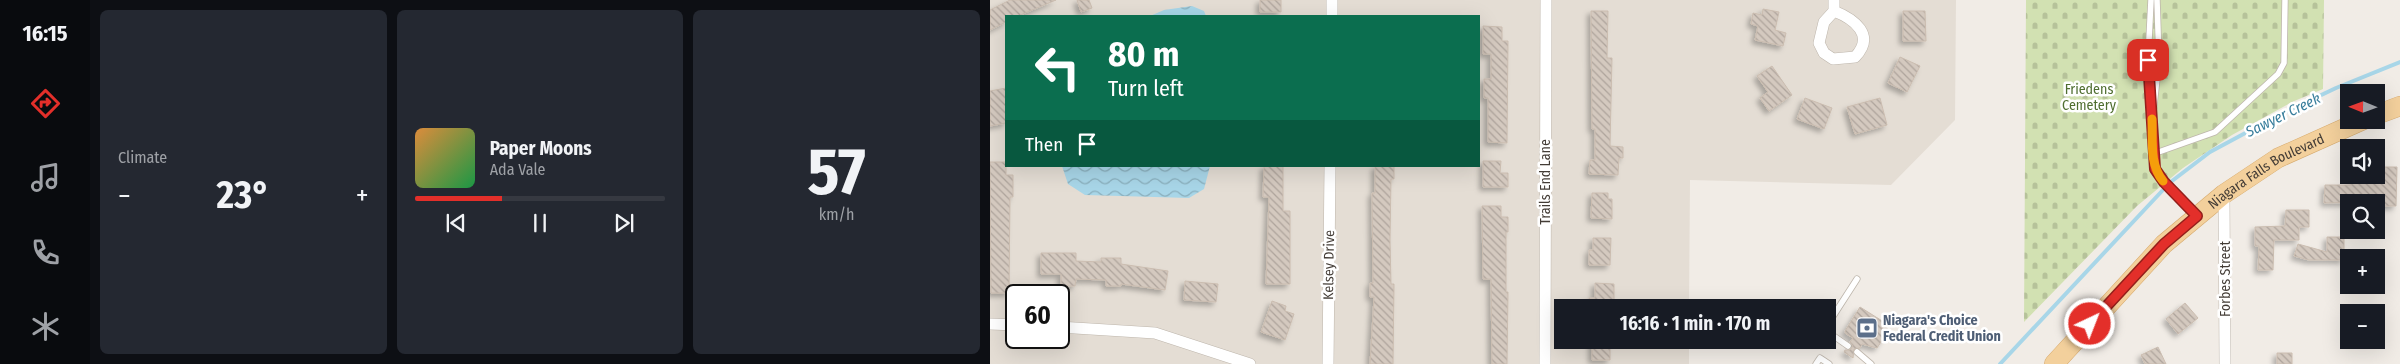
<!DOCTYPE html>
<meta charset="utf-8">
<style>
:root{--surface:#171b24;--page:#242831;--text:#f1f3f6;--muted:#9ea1a6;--line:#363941;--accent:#e32f2a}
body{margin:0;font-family:"Fira Sans Condensed",sans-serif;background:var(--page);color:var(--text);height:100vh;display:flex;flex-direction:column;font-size:19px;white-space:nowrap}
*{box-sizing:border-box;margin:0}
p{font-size:16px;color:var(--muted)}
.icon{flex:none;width:28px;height:28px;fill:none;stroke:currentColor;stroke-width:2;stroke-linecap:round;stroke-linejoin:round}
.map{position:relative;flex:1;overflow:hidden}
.sheet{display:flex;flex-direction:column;gap:10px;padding:10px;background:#0d0f14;width:900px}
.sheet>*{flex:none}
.top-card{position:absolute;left:15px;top:15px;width:475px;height:152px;border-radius:0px;box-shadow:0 5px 20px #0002;background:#0b6e4f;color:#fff;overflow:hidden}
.needle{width:32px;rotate:271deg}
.controls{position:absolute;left:1350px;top:84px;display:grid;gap:10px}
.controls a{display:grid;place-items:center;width:45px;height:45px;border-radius:0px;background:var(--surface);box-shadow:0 5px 20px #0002;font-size:25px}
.speed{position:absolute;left:15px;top:284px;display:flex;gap:10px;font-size:25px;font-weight:700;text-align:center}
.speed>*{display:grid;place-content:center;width:65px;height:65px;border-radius:50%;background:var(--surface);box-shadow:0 5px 20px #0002;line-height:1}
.speed .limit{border:2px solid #111;border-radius:8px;background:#fff;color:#111}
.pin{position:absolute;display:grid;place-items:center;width:42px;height:42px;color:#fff;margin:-21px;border-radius:10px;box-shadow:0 2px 8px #0006}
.me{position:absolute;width:55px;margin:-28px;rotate:43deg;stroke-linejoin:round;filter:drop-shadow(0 0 4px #0008)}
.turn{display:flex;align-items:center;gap:18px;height:105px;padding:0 20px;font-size:22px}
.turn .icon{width:65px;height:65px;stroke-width:2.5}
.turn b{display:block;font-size:35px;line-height:42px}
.then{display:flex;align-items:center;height:48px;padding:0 20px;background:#0003;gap:10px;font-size:19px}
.big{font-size:38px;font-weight:700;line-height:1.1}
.sheet .widget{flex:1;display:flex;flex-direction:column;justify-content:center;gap:8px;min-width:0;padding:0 18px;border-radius:8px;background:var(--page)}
.sheet .dial{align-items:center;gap:0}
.dial b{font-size:65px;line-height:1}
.song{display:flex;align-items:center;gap:15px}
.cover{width:60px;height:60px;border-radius:8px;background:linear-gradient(135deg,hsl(30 70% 55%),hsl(140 70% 35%))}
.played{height:5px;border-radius:2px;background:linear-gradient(90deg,var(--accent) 35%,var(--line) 35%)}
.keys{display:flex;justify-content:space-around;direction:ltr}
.heat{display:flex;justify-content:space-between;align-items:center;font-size:28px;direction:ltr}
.sheet .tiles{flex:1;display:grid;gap:10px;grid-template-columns:repeat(3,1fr)}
.trip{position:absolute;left:564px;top:299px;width:282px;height:50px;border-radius:0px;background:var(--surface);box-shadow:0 5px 20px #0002;font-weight:700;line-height:50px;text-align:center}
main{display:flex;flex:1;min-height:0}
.menu{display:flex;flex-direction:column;width:90px;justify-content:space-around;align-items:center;background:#090b0e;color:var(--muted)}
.menu .icon{width:35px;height:35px}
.menu .active{color:var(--accent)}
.menu b{font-size:22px;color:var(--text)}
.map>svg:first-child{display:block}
</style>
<main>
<nav class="menu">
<b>16:15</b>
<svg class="icon active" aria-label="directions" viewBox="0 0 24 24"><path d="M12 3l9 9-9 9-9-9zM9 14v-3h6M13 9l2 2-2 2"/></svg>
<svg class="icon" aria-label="music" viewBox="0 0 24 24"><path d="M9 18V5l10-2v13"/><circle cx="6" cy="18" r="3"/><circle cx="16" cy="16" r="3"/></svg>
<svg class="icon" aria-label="phone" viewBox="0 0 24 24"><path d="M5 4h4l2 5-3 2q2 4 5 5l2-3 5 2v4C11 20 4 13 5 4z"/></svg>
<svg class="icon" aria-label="climate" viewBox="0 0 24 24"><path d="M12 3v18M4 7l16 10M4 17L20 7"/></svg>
</nav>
<section class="sheet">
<div class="tiles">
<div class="widget"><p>Climate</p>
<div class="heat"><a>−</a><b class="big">23°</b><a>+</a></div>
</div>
<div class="widget">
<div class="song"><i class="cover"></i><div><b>Paper Moons</b><p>Ada Vale</p></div></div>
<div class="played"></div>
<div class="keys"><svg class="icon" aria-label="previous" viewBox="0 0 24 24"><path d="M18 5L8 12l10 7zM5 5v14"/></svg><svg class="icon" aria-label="pause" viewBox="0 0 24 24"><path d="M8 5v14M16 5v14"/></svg><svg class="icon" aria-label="next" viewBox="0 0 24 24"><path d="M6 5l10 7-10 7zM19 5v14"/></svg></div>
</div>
<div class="widget dial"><b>57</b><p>km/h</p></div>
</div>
</section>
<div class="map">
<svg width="1410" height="364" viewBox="0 0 1410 364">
<defs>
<pattern id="cemetery-stones" width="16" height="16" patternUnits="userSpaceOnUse" patternTransform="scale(1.25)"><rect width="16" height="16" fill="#d2e1b2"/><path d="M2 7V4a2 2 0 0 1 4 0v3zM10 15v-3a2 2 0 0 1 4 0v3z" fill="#b6c29a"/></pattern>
<pattern id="water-waves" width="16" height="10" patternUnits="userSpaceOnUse" patternTransform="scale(1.25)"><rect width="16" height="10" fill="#a8d6e8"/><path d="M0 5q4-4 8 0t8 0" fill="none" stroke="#8aafbd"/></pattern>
<pattern id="building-back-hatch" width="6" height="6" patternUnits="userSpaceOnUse" patternTransform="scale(1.25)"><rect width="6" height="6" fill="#d4c9bf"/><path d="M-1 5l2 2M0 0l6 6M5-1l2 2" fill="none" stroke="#aea49c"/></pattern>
<filter id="shadow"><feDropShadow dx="-3.5" dy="3.5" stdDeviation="2.5" flood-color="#0004"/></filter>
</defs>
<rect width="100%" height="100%" fill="#f1ece6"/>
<path fill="#e4ddd4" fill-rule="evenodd" d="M0 0H966L965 120 901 185 700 180 699 307 572 308V340H699V364H0ZM16 16H489V166H16ZM26 295H69V338H26Z"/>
<path fill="url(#cemetery-stones)" d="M1036 0H1334L1333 89 1302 102 1242 135 1193 168 1147 206 1034 322Z"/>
<path fill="url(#water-waves)" d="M202 6 214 11 216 16H160L174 10Z
M72 166H220L214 189 199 198 95 195 78 184Z"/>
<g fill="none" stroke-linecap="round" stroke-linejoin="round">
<path stroke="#a8d6e8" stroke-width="4" d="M1182 181 1220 152 1287 116 1346 88 1410 62
M1010 364 1172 191"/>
</g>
<path fill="url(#building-back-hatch)" stroke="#cbbdb0" filter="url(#shadow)" d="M20 0H66L28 16H16V22L0 30V10Z
M87 0H99L102 8 91 12Z
M270 0H291V12H270Z
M773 9 789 12 785 30 796 33 793 46 765 40 768 26 761 24 763 13 772 15Z
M601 11H618L617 58H622L620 146 633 147V158H629L628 175 599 174 600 160H605V129H602Z
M913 11H935L936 41H913Z
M493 26 512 27V41H518L517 143 498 142V98H494V79H501V54H493Z
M910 57 930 66 917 92 898 83Z
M782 66 802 95 779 111 770 98 778 92 767 76Z
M16 88V123L0 126V91Z
M815 98 842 108 834 129 807 119Z
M890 98 897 125 865 134 857 107Z
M493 161H511L510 173H518V187H493Z
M0 162H16V175H23V197H20L19 293H1Z
M274 166H293V211H300V284H276L279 197H273Z
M385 166H404V179H401L400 240 401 284H404L403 364H380L384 297H380V283H383L382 193H385Z
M1388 167H1407L1406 206H1388V202L1334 203 1335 185H1361V176L1388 177Z
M602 193H618V199H622V219L601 218Z
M492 206H511V217H518V232H516V292H518L517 364H502L501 279H493Z
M1296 210H1319V227H1309V240H1284L1283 270H1268L1269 246H1265V227L1295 226Z
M1337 237H1354V260H1319L1304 256 1308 244 1337 252Z
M603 238H621L620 265H599V250H603Z
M51 253H86V261L111 262V258H131V264L178 271 175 290 131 284V286H116V280L86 279 85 286H71V274H51Z
M195 281 228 284 226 302 194 300Z
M605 283 624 284V308H599V298H605Z
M282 301 296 306 295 311 304 314 295 340 271 332Z
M1195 303 1208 318 1188 334 1176 319Z
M870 307 897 324 895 327 899 330 887 348 872 344 870 348 864 349 863 358 854 352 855 350H860L863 346 860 342 863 338 855 333V331Z
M602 340H620V360H602Z
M1168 347 1176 364H1155L1151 355Z
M1287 353H1302V364H1287Z"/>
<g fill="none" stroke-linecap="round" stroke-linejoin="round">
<g stroke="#beb6ac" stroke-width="7">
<path id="service" d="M1161 0 1158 60 1165 169 1174 182 1205 214
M1164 105 1169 61 1167 0
M1163 154 1225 132 1288 74 1294 63 1295 0
M838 324 867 279
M838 332 858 346
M867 352 881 364
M826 364 830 358 839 364"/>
</g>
<g stroke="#beb6ac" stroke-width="12">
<path id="minor" d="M844 0V11L834 22 829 43 834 53 843 59 865 57C886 35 864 19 844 11
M342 16V0
M1234 194 1235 364
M0 324 26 325
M69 327 165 333 260 364
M338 364 340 166
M555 364 556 0"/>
</g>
<g stroke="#d6aa6e" stroke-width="20">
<g id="primary">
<path d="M1386 115 1410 106"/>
<path id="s1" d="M1064 364 1174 244 1234 194 1288 158 1373 120"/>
</g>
</g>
<use href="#service" stroke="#fff" stroke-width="5.5"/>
<use href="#minor" stroke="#fff" stroke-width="11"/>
<use href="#primary" stroke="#f3d09c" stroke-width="19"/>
</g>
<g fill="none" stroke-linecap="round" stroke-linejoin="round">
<g stroke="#941f1b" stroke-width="12">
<path id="route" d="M1100 324 1174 244 1207 216 1174 182 1165 169 1158 60"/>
</g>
<use href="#route" stroke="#e32f2a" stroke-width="9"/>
<path stroke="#f59e0b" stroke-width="9" d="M1162 119C1163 140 1159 164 1173 181"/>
</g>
<defs>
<g id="bank-square" transform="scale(1.125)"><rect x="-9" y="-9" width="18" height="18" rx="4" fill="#5c6f8a" stroke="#fff"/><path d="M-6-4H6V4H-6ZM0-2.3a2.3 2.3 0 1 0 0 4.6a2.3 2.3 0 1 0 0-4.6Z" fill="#fff"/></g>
</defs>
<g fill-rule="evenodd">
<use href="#bank-square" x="877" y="328"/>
</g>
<g text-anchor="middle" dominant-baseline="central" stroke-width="5" stroke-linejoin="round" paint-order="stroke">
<g font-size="14" fill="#4f6e30" stroke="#fff">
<text x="1099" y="89">Friedens<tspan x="1099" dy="16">Cemetery</tspan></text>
</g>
<g font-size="14" fill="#433c36" stroke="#fff">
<text stroke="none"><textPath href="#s1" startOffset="289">Niagara Falls Boulevard</textPath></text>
<text transform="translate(555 182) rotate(-90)">Trails End Lane</text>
<text transform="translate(339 265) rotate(-89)">Kelsey Drive</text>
<text transform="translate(1235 279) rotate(-90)">Forbes Street</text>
</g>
<g font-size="14" font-weight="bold" fill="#4e5e75" stroke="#fff" text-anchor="start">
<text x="893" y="320">Niagara's Choice<tspan x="893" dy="16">Federal Credit Union</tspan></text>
</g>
<g font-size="15" font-style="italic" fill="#397e9c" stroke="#fff">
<text transform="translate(1293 115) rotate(-26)">Sawyer Creek</text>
</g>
</g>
</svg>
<div class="controls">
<a><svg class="needle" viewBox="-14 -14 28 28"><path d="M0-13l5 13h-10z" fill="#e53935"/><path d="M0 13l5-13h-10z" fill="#9ea1a6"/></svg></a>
<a><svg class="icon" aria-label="sound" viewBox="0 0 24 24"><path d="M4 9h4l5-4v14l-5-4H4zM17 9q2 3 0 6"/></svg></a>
<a><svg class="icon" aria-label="search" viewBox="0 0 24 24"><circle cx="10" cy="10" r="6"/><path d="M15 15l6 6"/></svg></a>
<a>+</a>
<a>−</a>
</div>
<div class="speed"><div class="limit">60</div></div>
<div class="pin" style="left:1158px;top:60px;background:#d93025"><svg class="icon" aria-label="arrive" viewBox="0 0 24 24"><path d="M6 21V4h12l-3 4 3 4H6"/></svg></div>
<svg class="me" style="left:1100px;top:324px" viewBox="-20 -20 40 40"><circle r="17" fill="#e32f2a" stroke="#fff" stroke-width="3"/><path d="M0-11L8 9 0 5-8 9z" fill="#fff"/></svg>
<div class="trip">16:16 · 1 min · 170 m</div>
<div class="top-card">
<div class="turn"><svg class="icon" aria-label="left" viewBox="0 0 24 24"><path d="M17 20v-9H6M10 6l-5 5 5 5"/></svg><div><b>80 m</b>Turn left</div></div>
<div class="then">Then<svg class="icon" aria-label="arrive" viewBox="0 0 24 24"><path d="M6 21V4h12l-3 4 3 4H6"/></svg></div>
</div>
</div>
</main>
